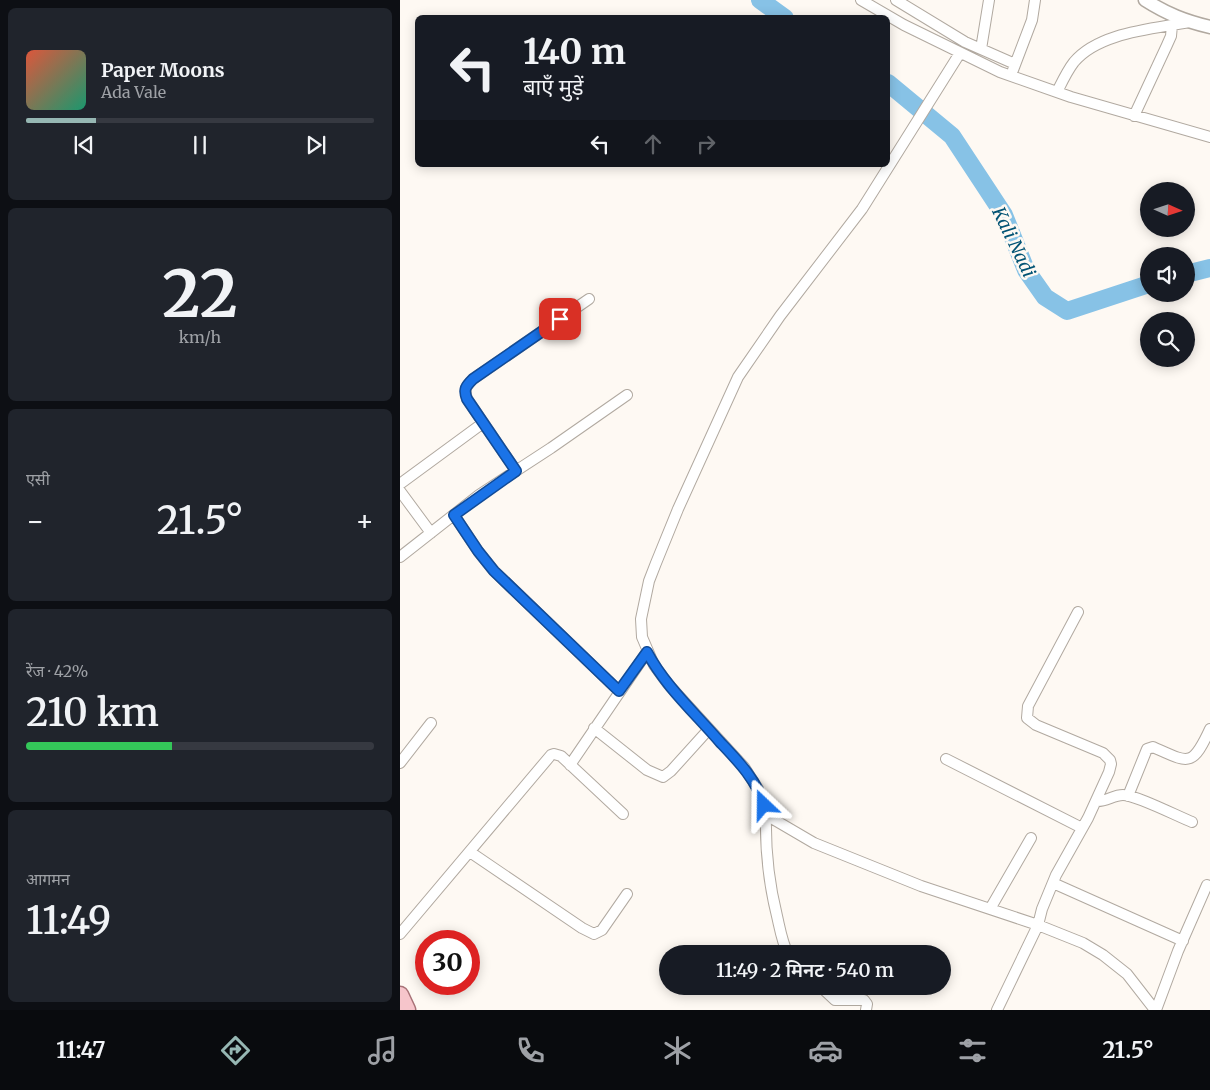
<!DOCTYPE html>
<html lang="hi">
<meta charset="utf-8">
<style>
:root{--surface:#171b24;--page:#20242c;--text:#f1f3f6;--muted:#9ea1a6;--line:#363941;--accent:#96b7b3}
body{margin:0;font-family:Merriweather,"Noto Sans Devanagari",serif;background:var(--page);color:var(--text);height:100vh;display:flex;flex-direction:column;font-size:19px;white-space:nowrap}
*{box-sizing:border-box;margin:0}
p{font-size:16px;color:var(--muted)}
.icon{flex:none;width:28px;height:28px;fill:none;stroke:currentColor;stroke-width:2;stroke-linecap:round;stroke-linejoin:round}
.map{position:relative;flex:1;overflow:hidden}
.drawer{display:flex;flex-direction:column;gap:8px;padding:8px;background:#0d0f14;width:400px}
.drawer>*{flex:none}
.hud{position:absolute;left:15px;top:15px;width:475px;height:152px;border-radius:8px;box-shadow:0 2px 12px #0003;background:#171b24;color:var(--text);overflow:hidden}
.needle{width:32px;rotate:93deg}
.fabs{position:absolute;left:740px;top:182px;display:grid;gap:10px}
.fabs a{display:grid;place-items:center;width:55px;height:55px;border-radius:50%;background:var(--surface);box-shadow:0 2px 12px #0003;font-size:25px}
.speed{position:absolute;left:15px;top:930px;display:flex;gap:10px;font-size:25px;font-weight:700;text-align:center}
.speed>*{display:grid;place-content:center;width:65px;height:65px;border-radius:50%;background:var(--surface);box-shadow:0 2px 12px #0003;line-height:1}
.speed .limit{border:8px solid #d22;background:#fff;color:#111}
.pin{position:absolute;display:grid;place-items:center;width:42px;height:42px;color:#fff;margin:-21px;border-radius:10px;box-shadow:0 2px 8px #0006}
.me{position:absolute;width:55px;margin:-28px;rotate:337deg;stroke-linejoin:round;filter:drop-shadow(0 0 4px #0008)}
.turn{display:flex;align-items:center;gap:18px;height:105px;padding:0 25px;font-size:22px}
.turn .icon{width:65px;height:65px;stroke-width:2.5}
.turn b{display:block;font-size:35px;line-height:42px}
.lanes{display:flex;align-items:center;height:48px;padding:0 25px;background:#0003;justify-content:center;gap:25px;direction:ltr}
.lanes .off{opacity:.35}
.big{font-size:38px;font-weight:600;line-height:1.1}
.drawer .widget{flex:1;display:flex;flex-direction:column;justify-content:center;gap:8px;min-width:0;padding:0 18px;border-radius:8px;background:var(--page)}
.drawer .dial{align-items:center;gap:0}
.dial b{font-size:65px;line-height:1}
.song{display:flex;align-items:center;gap:15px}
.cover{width:60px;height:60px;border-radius:8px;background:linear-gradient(135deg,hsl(10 70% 55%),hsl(160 70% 35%))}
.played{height:5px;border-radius:2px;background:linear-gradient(90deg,var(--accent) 20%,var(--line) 20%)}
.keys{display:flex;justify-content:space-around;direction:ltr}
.heat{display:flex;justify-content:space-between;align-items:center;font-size:28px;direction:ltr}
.charge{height:8px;border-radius:4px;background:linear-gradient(90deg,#34c759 42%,var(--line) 0)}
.trip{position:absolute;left:259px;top:945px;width:292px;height:50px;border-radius:25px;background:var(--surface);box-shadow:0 2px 12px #0003;font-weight:600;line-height:50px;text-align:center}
.tabs{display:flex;height:80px;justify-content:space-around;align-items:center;background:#090b0e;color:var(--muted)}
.tabs .icon{width:35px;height:35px}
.tabs .active{color:var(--accent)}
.tabs b{font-size:22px;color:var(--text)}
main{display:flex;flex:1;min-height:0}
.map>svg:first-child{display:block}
</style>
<main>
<section class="drawer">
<div class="widget">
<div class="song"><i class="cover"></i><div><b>Paper Moons</b><p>Ada Vale</p></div></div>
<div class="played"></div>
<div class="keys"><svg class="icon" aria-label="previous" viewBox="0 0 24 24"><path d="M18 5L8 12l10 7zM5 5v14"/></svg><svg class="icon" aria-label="pause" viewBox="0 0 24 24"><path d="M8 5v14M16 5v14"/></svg><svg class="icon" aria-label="next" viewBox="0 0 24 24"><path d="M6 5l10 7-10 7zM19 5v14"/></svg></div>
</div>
<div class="widget dial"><b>22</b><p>km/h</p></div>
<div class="widget"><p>एसी</p>
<div class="heat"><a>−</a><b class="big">21.5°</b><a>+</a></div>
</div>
<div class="widget"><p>रेंज · 42%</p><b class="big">210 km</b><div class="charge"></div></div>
<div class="widget"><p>आगमन</p><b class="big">11:49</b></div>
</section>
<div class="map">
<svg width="810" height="1010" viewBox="0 0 810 1010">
<rect width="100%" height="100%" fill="#fef9f3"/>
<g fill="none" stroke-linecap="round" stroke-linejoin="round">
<path stroke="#87c2e6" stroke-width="18" d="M360 0 385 18
M488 83 552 136 604 215 626 270 645 297 667 311 749 284
M786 274 810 268"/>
<g stroke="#b1a9a0" stroke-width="12">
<path id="minor" d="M461 0 504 25 600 72 671 97 810 137
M496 0 565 42 615 64
M581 49 589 0
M560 53 462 209 380 316 338 377 278 509 256 563 249 581 241 619 242 637 254 665 268 684 344 767 358 789 366 812 373 819 414 843 521 886 638 925 683 943 703 955 727 974 755 1010
M613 70 632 20 635 0
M657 92C662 82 667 71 674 62 699 32 754 29 789 22
M734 116 767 45 771 36 772 25
M116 471 67 399C64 389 66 386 73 379L189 299
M0 484 83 423
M0 491 31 533
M54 515 78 551 94 571 219 691
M0 557 79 495 151 448 227 395
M194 728 247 770 263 777 271 771 309 729
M546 759 682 828
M0 763 31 723
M170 765 247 652
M728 796 747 749 753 747C789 763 792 768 810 729
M696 801C706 802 713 795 723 795 736 795 777 816 792 822
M366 812C365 849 368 880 377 916 380 929 382 942 388 954
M70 852 182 928 194 934 202 930 227 894
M653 883 783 941
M590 909 631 838
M0 934 151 755 154 754 161 756 223 814
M420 986 435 1000H464L467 1004 466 1010
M597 1010 638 925 642 909 656 875 688 818 709 772 711 764 710 760 703 753 636 725 627 718 628 706 678 612
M756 1010 778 951 807 885"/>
</g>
<g stroke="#b1a9a0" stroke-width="15">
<path id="tertiary" d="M745 0C767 14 785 21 810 27"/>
</g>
<g stroke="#a87277" stroke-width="19">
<path id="primary" d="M0 995 7 1010"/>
</g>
<use href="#minor" stroke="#fff" stroke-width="10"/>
<use href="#tertiary" stroke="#fff" stroke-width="12"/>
<use href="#primary" stroke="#f6c5cb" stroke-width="16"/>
</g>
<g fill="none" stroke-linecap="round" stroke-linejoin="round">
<g stroke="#114b97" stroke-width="12">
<path id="route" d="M160 319 73 379C66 386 63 389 67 399L116 471 54 515 78 551 94 571 219 691 247 652C265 686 295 713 320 742 338 761 356 779 364 805"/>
</g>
<use href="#route" stroke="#1a73e8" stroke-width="9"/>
</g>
<g text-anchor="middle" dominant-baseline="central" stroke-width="5" stroke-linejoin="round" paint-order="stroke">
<g font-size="18" font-style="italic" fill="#025374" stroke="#fef9f3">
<text transform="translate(614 242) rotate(64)">Kali Nadi</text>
</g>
</g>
</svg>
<div class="fabs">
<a><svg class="needle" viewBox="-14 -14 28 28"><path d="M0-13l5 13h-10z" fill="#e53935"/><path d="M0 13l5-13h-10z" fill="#9ea1a6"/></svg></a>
<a><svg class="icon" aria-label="sound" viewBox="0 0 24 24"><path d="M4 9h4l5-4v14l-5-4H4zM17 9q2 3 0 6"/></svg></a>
<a><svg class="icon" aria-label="search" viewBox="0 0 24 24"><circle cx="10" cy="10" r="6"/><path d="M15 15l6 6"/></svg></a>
</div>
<div class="speed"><div class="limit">30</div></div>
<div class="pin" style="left:160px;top:319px;background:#d93025"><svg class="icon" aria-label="arrive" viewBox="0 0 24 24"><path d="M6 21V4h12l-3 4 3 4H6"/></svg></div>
<svg class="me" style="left:364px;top:805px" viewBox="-20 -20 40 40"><path d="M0-17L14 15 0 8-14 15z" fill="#1a73e8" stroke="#fff" stroke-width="4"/></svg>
<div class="trip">11:49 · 2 मिनट · 540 m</div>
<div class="hud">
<div class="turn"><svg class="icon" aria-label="left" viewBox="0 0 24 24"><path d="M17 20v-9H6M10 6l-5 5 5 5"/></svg><div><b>140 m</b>बाएँ मुड़ें</div></div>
<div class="lanes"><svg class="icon" aria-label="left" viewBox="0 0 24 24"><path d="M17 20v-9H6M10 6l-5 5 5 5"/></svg><svg class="icon off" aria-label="ahead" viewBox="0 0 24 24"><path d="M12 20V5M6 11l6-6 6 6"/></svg><svg class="icon off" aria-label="right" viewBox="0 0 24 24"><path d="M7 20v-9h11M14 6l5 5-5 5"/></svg></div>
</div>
</div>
</main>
<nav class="tabs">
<b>11:47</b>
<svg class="icon active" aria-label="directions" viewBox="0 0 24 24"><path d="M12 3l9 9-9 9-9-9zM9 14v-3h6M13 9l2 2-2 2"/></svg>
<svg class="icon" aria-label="music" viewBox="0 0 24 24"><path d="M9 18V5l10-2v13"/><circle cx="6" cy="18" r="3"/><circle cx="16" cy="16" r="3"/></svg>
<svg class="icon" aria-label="phone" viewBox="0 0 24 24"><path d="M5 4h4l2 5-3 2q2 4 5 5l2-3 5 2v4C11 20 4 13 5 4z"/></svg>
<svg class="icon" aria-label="climate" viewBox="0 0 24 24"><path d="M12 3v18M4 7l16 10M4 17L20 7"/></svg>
<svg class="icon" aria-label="car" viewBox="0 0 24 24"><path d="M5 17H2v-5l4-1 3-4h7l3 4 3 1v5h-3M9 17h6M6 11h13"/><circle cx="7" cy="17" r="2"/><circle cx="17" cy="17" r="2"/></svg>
<svg class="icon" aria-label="filters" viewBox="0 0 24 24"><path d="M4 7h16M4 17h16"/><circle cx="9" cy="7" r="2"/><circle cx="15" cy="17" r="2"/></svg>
<b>21.5°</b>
</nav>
